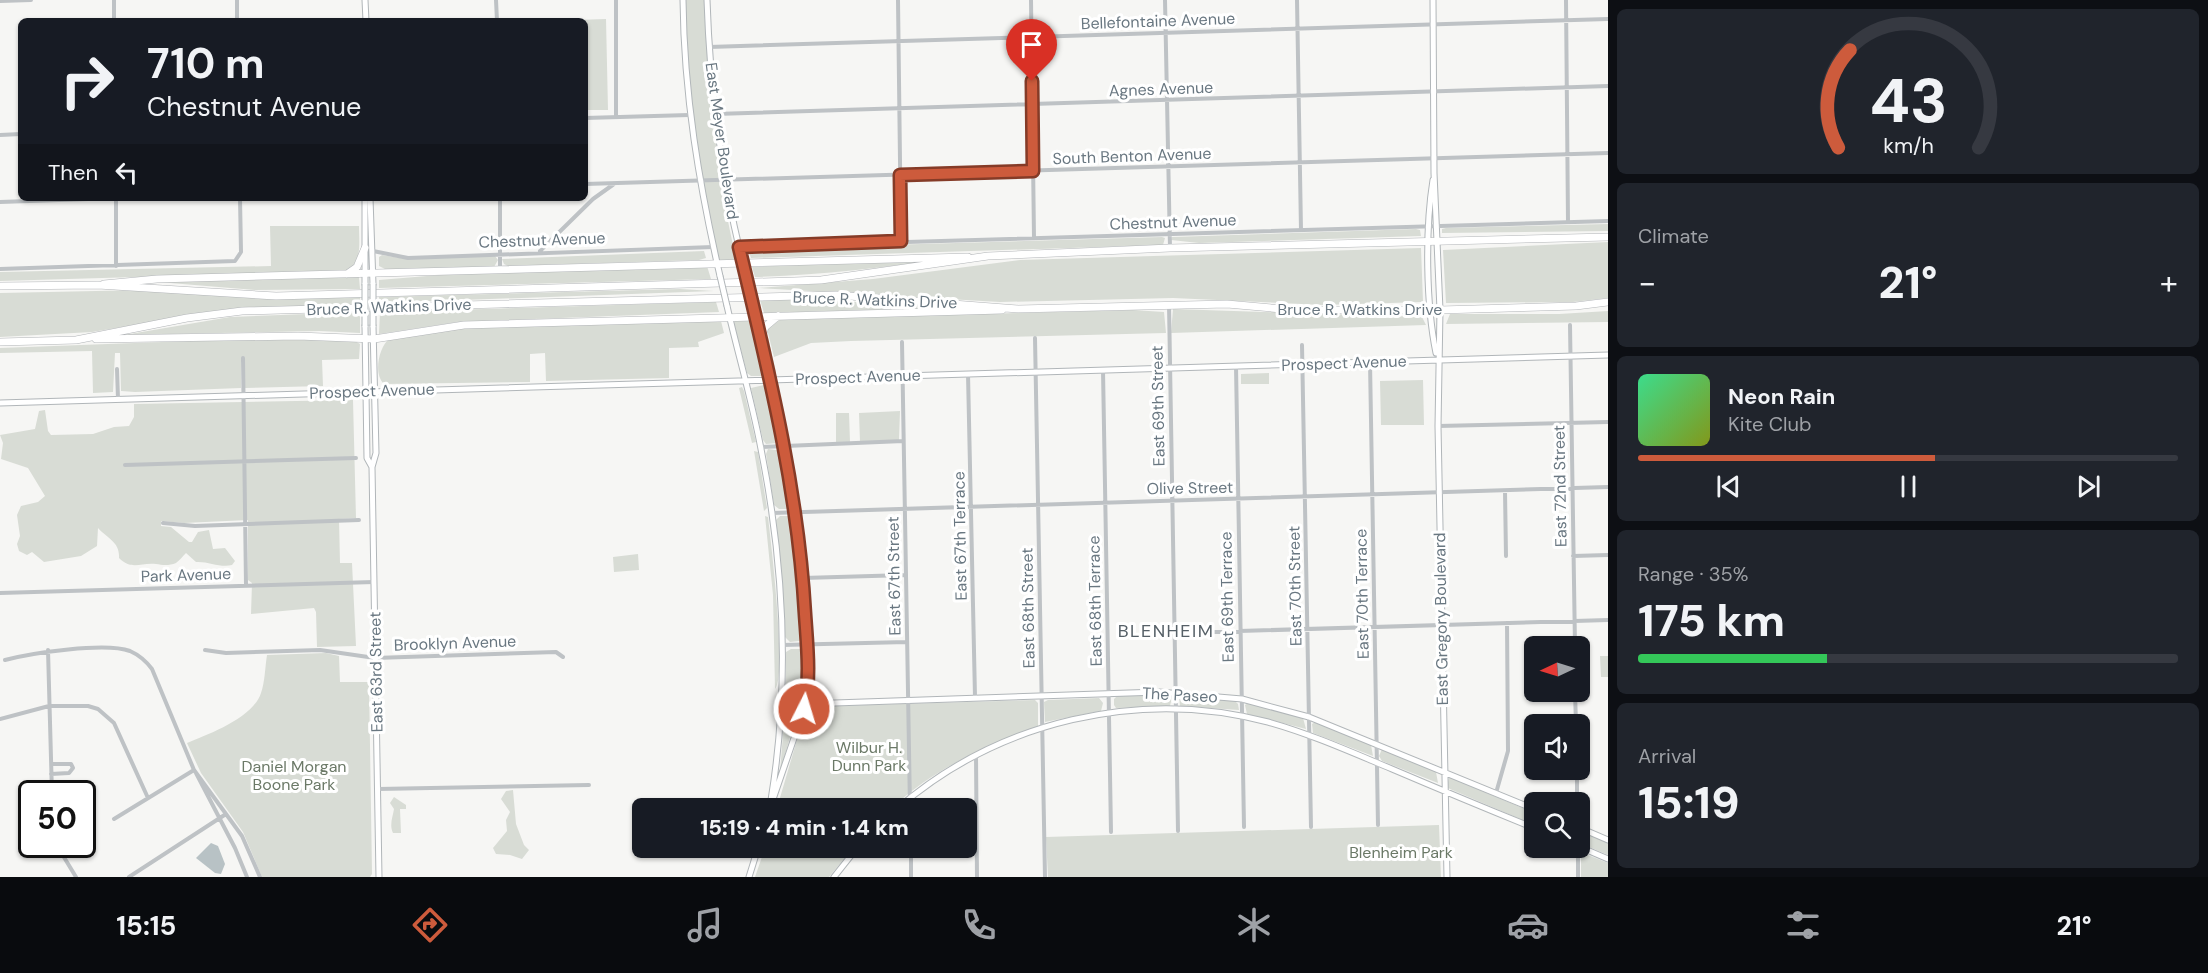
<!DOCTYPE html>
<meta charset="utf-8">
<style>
:root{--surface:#171b24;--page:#20242c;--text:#f1f3f6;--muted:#9ea1a6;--line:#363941;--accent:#cd5b3c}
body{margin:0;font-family:"DM Sans",sans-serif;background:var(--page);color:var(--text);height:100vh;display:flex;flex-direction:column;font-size:22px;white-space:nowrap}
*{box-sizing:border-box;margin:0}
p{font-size:20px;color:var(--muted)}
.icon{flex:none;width:33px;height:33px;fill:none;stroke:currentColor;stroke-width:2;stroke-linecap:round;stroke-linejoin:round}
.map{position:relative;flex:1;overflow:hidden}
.panel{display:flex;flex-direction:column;gap:9px;padding:9px;background:#0d0f14;width:600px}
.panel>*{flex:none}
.guide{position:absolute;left:18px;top:18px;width:570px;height:183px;border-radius:9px;box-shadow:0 2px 4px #0004;background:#171b24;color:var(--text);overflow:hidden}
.needle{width:39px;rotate:266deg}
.buttons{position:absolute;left:1524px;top:636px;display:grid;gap:12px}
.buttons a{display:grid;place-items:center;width:66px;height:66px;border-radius:9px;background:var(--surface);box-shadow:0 2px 4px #0004;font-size:30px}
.speed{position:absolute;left:18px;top:780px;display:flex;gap:12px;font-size:30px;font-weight:700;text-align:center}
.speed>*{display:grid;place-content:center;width:78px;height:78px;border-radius:50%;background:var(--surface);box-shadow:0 2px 4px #0004;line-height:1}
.speed .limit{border:3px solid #111;border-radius:9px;background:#fff;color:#111}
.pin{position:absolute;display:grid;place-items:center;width:51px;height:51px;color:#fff;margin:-62px -26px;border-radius:50% 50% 50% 0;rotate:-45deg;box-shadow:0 0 6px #0007}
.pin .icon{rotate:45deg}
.me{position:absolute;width:66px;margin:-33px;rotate:5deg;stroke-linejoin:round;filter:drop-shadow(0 0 4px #0008)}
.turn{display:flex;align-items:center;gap:21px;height:126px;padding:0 30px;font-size:27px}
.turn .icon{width:78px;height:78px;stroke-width:2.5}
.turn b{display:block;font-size:42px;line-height:51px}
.then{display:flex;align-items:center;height:57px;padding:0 30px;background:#0003;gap:12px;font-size:22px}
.big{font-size:45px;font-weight:800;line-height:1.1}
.panel .card{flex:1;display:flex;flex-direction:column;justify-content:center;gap:9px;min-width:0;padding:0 21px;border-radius:9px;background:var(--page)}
.panel .dial{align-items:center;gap:0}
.dial svg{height:156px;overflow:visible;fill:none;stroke:var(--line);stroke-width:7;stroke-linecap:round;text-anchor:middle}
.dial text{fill:var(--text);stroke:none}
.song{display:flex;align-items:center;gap:18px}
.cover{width:72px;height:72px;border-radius:9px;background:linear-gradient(135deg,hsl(150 70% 55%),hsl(70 70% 35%))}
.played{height:6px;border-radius:3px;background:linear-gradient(90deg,var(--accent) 55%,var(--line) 55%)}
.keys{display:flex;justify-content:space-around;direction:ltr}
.heat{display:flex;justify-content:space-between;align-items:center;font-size:33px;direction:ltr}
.charge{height:9px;border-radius:4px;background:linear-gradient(90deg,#34c759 35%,var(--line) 0)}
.trip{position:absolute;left:632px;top:798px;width:345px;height:60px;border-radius:9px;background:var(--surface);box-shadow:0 2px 4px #0004;font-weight:800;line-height:60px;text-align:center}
.tabs{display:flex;height:96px;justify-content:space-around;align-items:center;background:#090b0e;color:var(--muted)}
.tabs .icon{width:42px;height:42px}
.tabs .current{color:var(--accent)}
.tabs b{font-size:27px;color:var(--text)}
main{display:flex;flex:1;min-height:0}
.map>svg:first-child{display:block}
</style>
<main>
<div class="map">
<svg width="1608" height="877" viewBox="0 0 1608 877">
<rect width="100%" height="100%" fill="#f6f6f4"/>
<path fill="#d8dcd5" d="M685 0H705L709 89 722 192 736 260 718 261 697 158 686 40Z
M606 19 608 110H585V21H542Z
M1608 224V231L1442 233V229L1446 228Z
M270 226H359C359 242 363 266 344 271L0 281V272L271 266Z
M1416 229 1420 230 1421 236 1199 243 1171 240 1172 237Z
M1162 237 1165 238 1163 245 751 258 748 249Z
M1608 242V298L1573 302 1446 303 1443 250Z
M1421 248 1423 302 1323 305 1173 298 1000 302 758 288 873 279 1020 260Z
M704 251 706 258 699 260 508 266 504 264 502 259Z
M382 255 406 259 495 256 498 260 494 267 387 270 379 266V257Z
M945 259C882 268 819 275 755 277L752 267Z
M707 266 711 279 379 288V280L451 274Z
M359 277 360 289 255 290 158 282Z
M680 289 714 291 379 303V297Z
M144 290 266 299 360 297V304L230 309 92 332 0 337V293Z
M810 299 948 308 764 313 760 300Z
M716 302 719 312 458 322 379 334 380 312Z
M1173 309 1422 317 1426 325 1171 333Z
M1133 310 1164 312 1166 333 851 341 811 343 774 357 767 329 781 319Z
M1608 311V322L1446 324 1450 314H1559Z
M360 312V333L319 331 124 335 230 317Z
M752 320 764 371 762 376H751L747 373 734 323 735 320Z
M721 321 724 333 698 342 699 347 669 348V378L546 381 545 353 530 354V382L384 384C373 374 379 347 389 339L467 328Z
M765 337H768L776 372 772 371Z
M272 338 355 341 360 344 359 359 322 360 323 386 245 388V363L241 362V388L135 392 121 391 120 353H115L113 392 93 393 92 351 0 353V348Z
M1269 373V384H1241V374Z
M1423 380 1424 425H1381L1380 381Z
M764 385 768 388 780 440 778 443 766 444 763 440 751 388Z
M742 387 744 391 756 442 752 443 739 388Z
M353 400 356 518 339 519 340 563H352L356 646 317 647 316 612 314 608 251 614 252 583 248 580V520L184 523 161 521V526L171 527 189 542H192L198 532 209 530 213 549 225 548 235 561 232 565C220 568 208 561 196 562L186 553C183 556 179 561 176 563 169 566 162 565 156 564 141 562 132 571 119 558 120 542 108 539 98 528L97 546 81 556 44 562 32 552 27 555 19 551 17 544 20 536 17 515 21 506 38 502 45 496 28 468 1 459 3 443 0 435 35 429 39 411 45 410 48 431 51 435 93 434 114 427 129 426 134 417V404Z
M900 411 899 440 860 442 859 413Z
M836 413H849L850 442H836Z
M768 449 783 451 792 504 789 509H779L774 505 766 454Z
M754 451 758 452 767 508 764 511Z
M765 516 768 517C771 542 787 676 775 689L773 595Z
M780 516H790L794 521 803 636 799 641 790 642 785 637 776 520Z
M638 554 639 570 614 572 613 557Z
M791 649H801L803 653 802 685 797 689 788 688 786 685V652Z
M326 653 339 656 340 682H369L372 874 370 877H262L243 832 201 773 187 743C209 734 253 718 261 693 265 682 265 667 267 655Z
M1600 656H1608V677H1601Z
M1168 694 1172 697 1170 706 1116 708 1114 705V699L1117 696Z
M1179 695 1235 701 1238 704 1239 710 1180 706Z
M1099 698 1103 703 1101 711 1045 722 1044 702 1048 700Z
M1035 700 1038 703V726C986 746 933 769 892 808H777L801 726 814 711 834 706Z
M1248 703 1303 718 1306 729 1247 714 1245 705Z
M790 715 795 720 780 772 784 722Z
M1315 722 1371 745 1373 756 1313 733 1312 724Z
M1382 749 1436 772 1438 783 1382 761 1379 756Z
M1449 777 1534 813V825L1450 789 1447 787Z
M513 790 516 824 524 845 529 850 522 859 510 855 496 854 493 848 507 831 506 820 510 812 501 799 506 791Z
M394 797 406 805V809H400L401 833H393C389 825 393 816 394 809L390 803Z
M1439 825 1441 877H1048L1046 837Z
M1584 833 1608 843V855L1582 844 1581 835Z
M765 848H853L829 877H755Z
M1583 853 1608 863V877H1581V856Z"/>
<path fill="#b8c2c5" d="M211 843 218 846 225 864 221 874 215 873 196 858Z"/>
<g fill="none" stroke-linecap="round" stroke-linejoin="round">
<g stroke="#b1b6b9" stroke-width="7">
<path id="secondary" d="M365 0 366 21
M683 0C684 95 699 184 720 276
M707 0C710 92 722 182 745 272
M1433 0 1434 173 1440 310 1438 426 1447 877
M1433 180C1425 230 1426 304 1436 353
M370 198 373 284
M365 284V198
M752 301 786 446 796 512 807 644 804 709 770 808
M727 306C738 354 752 401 761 449 784 564 790 684 771 800
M365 326 367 458 372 467
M373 326 376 453 372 467 379 877
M0 403 1608 355
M783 694 798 693 805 703
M805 704 1159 692 1242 699 1309 717 1534 809
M782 712 795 713 804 705
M898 808C999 721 1139 688 1268 722 1311 734 1351 752 1392 769 1439 789 1487 809 1534 828
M1580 828 1608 840
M1580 847 1608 859
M749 877 758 848
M834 877 857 848"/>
</g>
<g stroke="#b2b5b8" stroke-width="8">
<path id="highway" d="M347 274 357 267 365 248
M104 284 157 279 968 257
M0 286 98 285 276 296 794 281 821 280 988 256 1170 248 1608 237
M96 339 298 336 374 339 464 325 1002 310
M761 340 765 327 778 316
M0 342 76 340 187 318 242 311 836 295 1018 309 1227 304 1293 310H1440L1576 306 1608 302"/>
</g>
<path stroke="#bec2c5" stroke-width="4" d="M114 0V21
M237 0V21
M496 0 497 21
M616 0V117
M898 0 901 241
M1031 0 1034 238
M1165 0 1170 248
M1297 0 1301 230
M1566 0 1568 222
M0 1 31 0
M709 47 1608 19
M715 114 1608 86
M585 118 689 115
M0 135 21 134
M585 184 1608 153
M116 198V266
M500 198V269
M0 202 118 198
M739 247 1608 221
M373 251 408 258 713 247
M540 251 593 199 614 184
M0 269 235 261 241 252 240 198
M1169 304 1178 831
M1570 325 1575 646
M1035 338 1045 877
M902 342 910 808
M1302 345 1311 827
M243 358 246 585
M1370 362 1378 825
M1236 366 1244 827
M117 369 118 399
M1103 370 1111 832
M968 374 975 697
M1438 426 1608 422
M761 447 903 441
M125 465 356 458
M1505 491 1506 556
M772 513 1608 487
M163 523 195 526 359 520
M1573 556 1608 555
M803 578 906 575
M0 593 374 582
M1174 633 1608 620
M782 645 907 642
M48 650 52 794
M205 650 226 653 320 650 375 658 556 652 563 657
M5 660C32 653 105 642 130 651 139 655 146 661 152 669L194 770 242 836 260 877
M1575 692 1576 724
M0 719 49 706H88L98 709 114 723 148 798
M976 755 977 877
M51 764H71L73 768 69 773 51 774
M1577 770V802
M196 773 235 848 247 877
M378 789 589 785
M1496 793 1508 751 1507 623
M114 819 194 770
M56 844 76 877
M911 848V877
M1578 848V877
M129 877 226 814"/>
<use href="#secondary" stroke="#fff" stroke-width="5"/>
<use href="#highway" stroke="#fff" stroke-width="7"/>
<g stroke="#b1b6b9" stroke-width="7" stroke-linecap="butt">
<path id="secondary-bridge" d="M745 272 752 301
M720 276 727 306
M365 284V326
M373 284V326"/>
</g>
<use href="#secondary-bridge" stroke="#fff" stroke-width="5"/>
</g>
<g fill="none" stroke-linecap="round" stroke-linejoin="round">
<g stroke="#853b27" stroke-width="15">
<path id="route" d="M804 709C811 679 807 644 805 614 798 488 768 369 739 247L901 241 900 175 1033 171 1032 81"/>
</g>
<use href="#route" stroke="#cd5b3c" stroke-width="10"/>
</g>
<g text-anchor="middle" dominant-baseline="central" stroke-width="6" stroke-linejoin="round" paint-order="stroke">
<g font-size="16" fill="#697781" stroke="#fff">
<text transform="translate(1158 21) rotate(-2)">Bellefontaine Avenue</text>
<text transform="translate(1161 89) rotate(-2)">Agnes Avenue</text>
<text transform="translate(722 141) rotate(82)">East Meyer Boulevard</text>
<text transform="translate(1132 156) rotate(-2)">South Benton Avenue</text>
<text transform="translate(1173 222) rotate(-2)">Chestnut Avenue</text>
<text transform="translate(542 240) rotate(-2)">Chestnut Avenue</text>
<text transform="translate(875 300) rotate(2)">Bruce R. Watkins Drive</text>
<text transform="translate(389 307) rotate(-2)">Bruce R. Watkins Drive</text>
<text x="1360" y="309">Bruce R. Watkins Drive</text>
<text transform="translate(1344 363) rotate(-2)">Prospect Avenue</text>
<text transform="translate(858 377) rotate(-2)">Prospect Avenue</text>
<text transform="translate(372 391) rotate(-2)">Prospect Avenue</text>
<text transform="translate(1158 406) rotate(-91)">East 69th Street</text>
<text transform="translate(1560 486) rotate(-91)">East 72nd Street</text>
<text transform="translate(1190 488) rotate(-1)">Olive Street</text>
<text transform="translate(960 536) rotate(-91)">East 67th Terrace</text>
<text transform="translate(186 575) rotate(-2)">Park Avenue</text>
<text transform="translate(894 576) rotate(-91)">East 67th Street</text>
<text transform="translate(1295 586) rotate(-91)">East 70th Street</text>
<text transform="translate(1362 594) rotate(-91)">East 70th Terrace</text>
<text transform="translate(1227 597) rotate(-91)">East 69th Terrace</text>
<text transform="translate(1095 601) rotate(-91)">East 68th Terrace</text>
<text transform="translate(1028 608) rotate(-91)">East 68th Street</text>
<text transform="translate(1441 619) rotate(-91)">East Gregory Boulevard</text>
<text transform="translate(455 643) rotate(-2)">Brooklyn Avenue</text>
<text transform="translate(376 672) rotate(-91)">East 63rd Street</text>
<text transform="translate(1180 695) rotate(3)">The Paseo</text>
</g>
<g font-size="16" fill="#6b7967" stroke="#fff">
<text x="869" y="747">Wilbur H.<tspan x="869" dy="18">Dunn Park</tspan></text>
<text x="294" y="766">Daniel Morgan<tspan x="294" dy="18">Boone Park</tspan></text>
<text x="1401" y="852">Blenheim Park</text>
</g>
<g font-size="18" letter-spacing="1.5" fill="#566067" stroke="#fff">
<text x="1166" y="631">BLENHEIM</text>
</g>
</g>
</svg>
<div class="buttons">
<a><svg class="needle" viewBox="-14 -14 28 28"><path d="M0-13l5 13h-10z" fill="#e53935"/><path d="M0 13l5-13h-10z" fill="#9ea1a6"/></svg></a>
<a><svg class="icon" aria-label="sound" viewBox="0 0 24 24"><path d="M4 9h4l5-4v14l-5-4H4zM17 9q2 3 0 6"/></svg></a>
<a><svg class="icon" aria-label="search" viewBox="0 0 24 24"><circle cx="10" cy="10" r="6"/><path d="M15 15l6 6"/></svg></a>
</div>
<div class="speed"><div class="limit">50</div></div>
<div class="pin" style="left:1032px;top:81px;background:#d93025"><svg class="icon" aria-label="arrive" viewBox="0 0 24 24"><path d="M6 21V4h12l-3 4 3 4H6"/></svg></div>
<svg class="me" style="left:804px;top:709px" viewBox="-20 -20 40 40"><circle r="17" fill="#cd5b3c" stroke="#fff" stroke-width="3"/><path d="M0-11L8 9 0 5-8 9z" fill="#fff"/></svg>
<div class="trip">15:19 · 4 min · 1.4 km</div>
<div class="guide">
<div class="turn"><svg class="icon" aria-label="right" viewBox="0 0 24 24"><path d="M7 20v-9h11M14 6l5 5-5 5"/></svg><div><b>710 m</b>Chestnut Avenue</div></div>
<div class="then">Then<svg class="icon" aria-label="left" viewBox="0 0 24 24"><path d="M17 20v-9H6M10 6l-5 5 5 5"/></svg></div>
</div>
</div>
<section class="panel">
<div class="card dial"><svg viewBox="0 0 100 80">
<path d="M14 69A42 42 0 1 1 86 69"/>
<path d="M14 69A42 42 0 0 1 20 19" stroke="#cd5b3c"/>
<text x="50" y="56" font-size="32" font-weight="700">43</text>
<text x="50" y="72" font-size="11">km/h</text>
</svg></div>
<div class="card"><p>Climate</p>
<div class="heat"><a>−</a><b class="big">21°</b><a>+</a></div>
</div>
<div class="card">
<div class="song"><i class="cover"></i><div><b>Neon Rain</b><p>Kite Club</p></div></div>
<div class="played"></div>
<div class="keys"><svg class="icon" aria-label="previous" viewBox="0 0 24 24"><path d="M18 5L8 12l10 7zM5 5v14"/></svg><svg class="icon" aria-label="pause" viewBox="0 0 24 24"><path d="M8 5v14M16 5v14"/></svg><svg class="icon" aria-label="next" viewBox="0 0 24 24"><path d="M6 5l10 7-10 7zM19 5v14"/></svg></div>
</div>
<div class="card"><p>Range · 35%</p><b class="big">175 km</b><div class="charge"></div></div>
<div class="card"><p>Arrival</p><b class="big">15:19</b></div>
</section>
</main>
<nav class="tabs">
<b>15:15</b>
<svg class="icon current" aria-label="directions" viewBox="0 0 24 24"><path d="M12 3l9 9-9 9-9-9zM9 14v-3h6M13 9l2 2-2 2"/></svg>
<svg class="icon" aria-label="music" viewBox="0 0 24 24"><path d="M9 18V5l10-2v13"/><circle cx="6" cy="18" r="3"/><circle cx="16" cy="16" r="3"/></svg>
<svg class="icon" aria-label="phone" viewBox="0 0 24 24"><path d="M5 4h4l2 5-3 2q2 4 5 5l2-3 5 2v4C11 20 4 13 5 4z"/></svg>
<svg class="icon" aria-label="climate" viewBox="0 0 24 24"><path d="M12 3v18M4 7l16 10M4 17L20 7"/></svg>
<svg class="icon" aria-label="car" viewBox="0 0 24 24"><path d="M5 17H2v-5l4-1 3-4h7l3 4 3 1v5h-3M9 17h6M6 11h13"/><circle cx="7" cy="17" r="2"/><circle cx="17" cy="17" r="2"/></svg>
<svg class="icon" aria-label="filters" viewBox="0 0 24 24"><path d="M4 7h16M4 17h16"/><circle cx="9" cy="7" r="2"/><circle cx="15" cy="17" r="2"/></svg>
<b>21°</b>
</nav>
